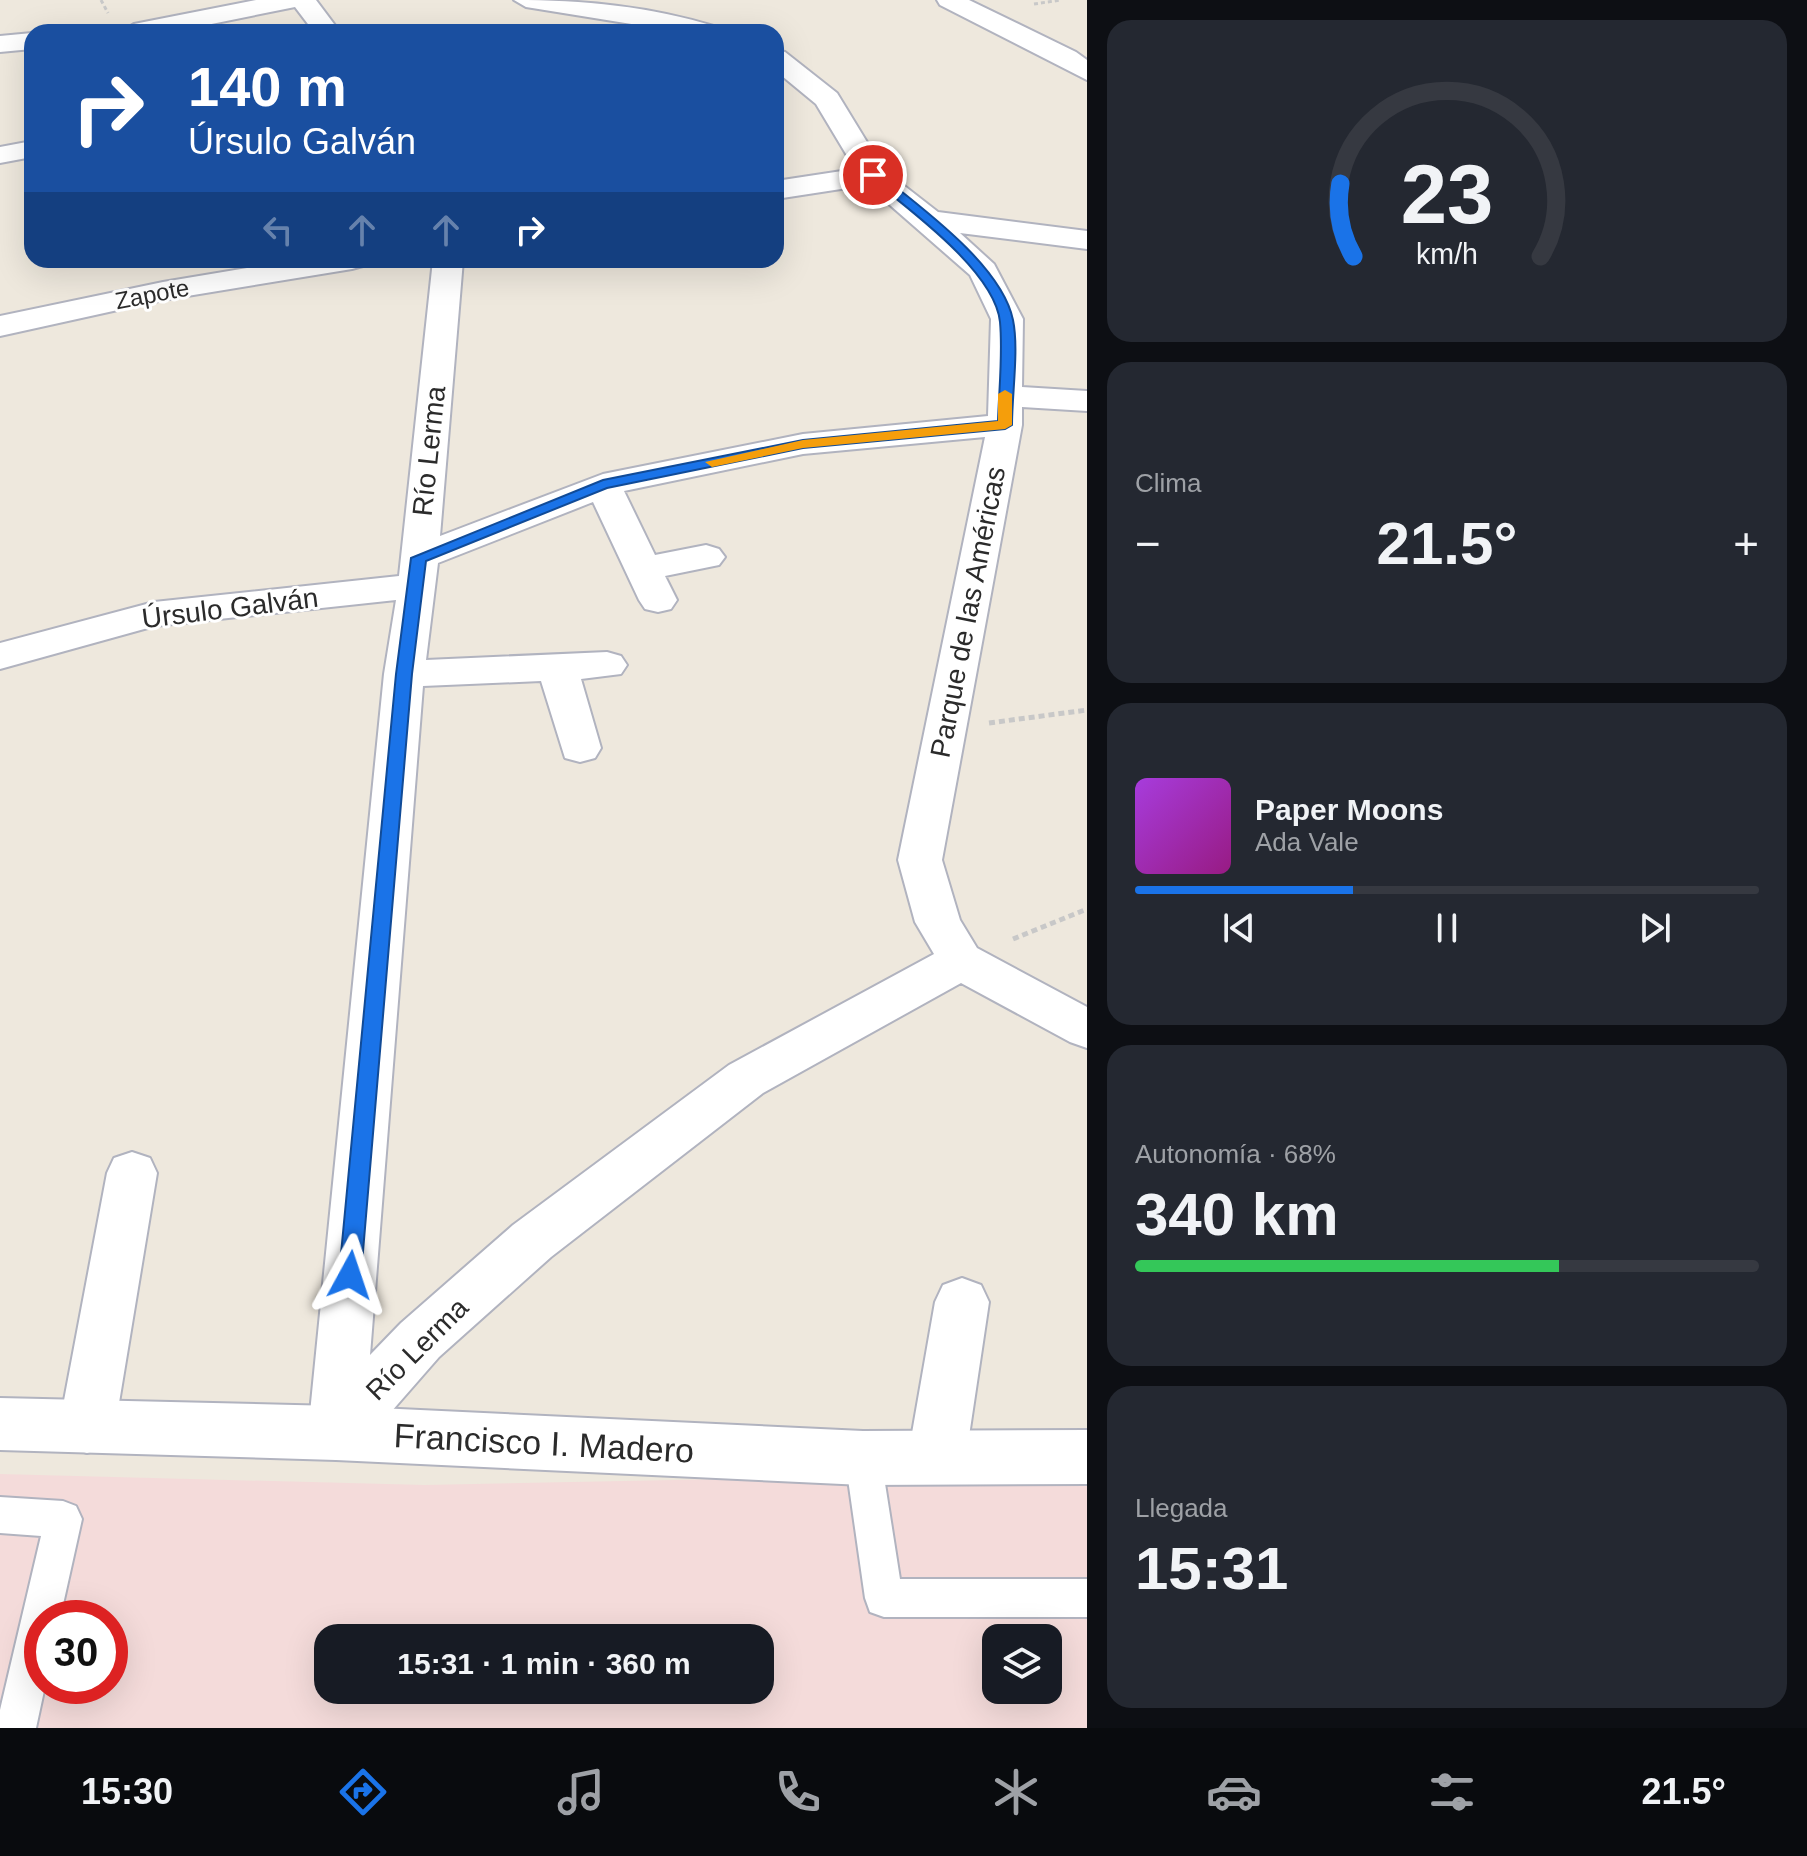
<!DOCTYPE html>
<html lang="es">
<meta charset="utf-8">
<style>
:root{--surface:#171b24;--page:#242831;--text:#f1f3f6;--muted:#9ea1a6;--line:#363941;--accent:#1a73e8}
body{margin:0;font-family:Arial,sans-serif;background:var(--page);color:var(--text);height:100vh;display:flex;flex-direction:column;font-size:30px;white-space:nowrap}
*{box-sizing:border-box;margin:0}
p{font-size:26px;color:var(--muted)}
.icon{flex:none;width:44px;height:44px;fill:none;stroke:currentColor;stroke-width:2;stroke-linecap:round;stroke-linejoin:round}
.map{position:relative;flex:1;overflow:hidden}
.panel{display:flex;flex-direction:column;gap:20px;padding:20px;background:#0d0f14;width:720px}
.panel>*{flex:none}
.top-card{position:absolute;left:24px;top:24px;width:760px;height:244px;border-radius:24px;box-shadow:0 8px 32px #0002;background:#1a4fa0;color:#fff;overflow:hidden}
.fabs{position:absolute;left:982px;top:1624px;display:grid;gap:16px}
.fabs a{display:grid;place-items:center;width:80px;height:80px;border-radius:16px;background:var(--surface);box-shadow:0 8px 32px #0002;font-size:40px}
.speed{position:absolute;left:24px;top:1600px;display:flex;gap:16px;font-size:40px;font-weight:700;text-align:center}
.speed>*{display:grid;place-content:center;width:104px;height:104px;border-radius:50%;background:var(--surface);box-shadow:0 8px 32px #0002;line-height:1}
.speed .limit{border:12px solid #d22;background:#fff;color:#111}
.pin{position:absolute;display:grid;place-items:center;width:68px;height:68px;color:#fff;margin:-34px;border:4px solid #fff;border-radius:50%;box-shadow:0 2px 8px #0007}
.me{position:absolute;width:88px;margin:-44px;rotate:5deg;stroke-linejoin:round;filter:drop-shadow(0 0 6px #0008)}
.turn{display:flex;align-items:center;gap:28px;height:168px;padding:0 32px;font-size:36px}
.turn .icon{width:104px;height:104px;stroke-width:2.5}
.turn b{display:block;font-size:56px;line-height:68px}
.lanes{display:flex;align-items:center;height:76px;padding:0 32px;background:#0003;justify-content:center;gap:40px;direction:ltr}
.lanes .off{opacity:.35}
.big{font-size:60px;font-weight:700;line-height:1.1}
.panel .widget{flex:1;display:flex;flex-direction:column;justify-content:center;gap:12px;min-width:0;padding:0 28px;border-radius:24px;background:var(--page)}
.panel .dial{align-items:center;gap:0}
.dial svg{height:208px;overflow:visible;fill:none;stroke:var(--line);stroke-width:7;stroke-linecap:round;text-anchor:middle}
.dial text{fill:var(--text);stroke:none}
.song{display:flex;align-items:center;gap:24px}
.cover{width:96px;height:96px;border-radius:12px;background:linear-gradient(135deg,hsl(280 70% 55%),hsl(310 70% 35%))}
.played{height:8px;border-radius:4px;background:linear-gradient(90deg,var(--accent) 35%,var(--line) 35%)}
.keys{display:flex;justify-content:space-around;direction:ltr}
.heat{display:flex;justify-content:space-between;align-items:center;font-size:44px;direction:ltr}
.charge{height:12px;border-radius:6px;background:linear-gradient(90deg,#34c759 68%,var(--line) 0)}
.trip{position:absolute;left:314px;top:1624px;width:460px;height:80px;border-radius:24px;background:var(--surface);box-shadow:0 8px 32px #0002;font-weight:700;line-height:80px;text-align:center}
.tab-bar{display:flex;height:128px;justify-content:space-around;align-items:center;background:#090b0e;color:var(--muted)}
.tab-bar .icon{width:56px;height:56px}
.tab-bar .on{color:var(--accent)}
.tab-bar b{font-size:36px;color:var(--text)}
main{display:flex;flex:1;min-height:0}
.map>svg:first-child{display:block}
</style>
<main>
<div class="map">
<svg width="1087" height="1728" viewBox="0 0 1087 1728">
<rect width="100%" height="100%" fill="#eee8dd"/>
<path fill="#f4dbda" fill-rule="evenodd" d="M1087 1472V1728H0V1474L425 1485ZM42 1618H110V1686H42ZM328 1638H760V1690H328ZM996 1638H1048V1690H996Z"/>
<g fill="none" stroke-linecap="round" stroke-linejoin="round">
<g stroke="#b1b3bf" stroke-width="4">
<path id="lane" d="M863 1441 876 1446 881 1458 900 1579H1087V1617H884L870 1612 865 1598 845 1458 850 1446Z
M0 1497 63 1501 76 1506 82 1519 60 1618H42V1686H45L36 1728H0V1710L41 1536 0 1533Z"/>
</g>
<g stroke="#b1b3bf" stroke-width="4">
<path id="street" d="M256 0H316L340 32H314L295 7 172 32H121L134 24Z
M514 0C583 0 650 6 717 27L721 32H681L526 7Z
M937 0H969L1076 52 1087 60V80L940 5Z
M32 33V49L0 52V36Z
M776 50 785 52 837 93 884 170 938 212 1087 231V249L960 233 994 264 1023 319 1022 387 1087 391V411L1022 407V425L942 860 960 920 977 948 1087 1007V1048L1070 1042 961 983 763 1093 551 1257 439 1357 356 1452 336 1460 316 1452 308 1433 384 674 396 600 155 626 0 669V643L154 602 399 576 433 260H463L440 536 603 474 803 434 988 416 991 319 970 275 867 185 776 199V181L855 169 816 104 776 71ZM985 437 898 860 915 922 934 954 729 1065 513 1225 401 1323 370 1355 423 686 541 681 565 758 580 762 595 758 601 748 581 679 621 674 627 665 621 656 607 652 426 660 438 563 593 502 639 600 645 609 658 612 671 609 677 600 665 576 719 565 725 557 719 549 706 545 655 555 624 491 803 454Z
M32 141V157L0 163V147Z
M296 260H367L363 266 352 269 163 300 0 336V316L163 282Z
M132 1152 150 1158 157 1173 115 1427 107 1446 87 1453 67 1446 59 1427 107 1173 114 1158Z
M962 1278 981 1285 989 1302 966 1456 957 1475 937 1483 917 1475 908 1456 935 1302 943 1285Z"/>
</g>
<g stroke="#b1b3bf" stroke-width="4">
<path id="secondary" d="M0 1398 336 1406 863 1431 1087 1430V1484L863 1485 336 1460 0 1450Z"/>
</g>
<path stroke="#c8c8c8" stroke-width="3" stroke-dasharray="4 3" stroke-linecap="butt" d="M101 0 108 13
M1034 4 1061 0"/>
<path stroke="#c8c8c8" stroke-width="5" stroke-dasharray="6 4" stroke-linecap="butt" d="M989 723 1087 710
M1013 939 1087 909"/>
<use href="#lane" fill="#fff" fill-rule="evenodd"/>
<use href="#street" fill="#fff" fill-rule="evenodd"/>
<use href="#secondary" fill="#fff" fill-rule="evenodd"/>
</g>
<path fill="#1a73e8" stroke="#114b97" stroke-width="2" d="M869 172H877C919 206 1002 265 1013 320 1019 349 1012 394 1012 425L1005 429 803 448 607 488 426 561 412 674 361 1275 358 1282 350 1285 342 1282 339 1275 396 674 411 558 603 480 803 440 998 421C999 389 1003 354 1000 322 995 271 907 208 869 177Z"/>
<path fill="#f59e0b" d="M1005 390 1012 394V425L1005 429 803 448 712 467 705 462 803 440 998 421V394Z"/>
<g text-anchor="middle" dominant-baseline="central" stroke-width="6" stroke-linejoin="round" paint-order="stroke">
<g font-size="24" fill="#2b2b2b" stroke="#fff">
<text transform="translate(152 294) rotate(-11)">Zapote</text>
</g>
<g font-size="28" fill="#2b2b2b" stroke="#fff">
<text transform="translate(429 451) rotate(-84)">Río Lerma</text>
<text transform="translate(230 608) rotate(-7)">Úrsulo Galván</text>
<text transform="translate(968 612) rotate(-79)">Parque de las Américas</text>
<text transform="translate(417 1349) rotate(-45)">Río Lerma</text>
</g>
<g font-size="34" fill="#2b2b2b" stroke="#fff">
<text transform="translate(544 1443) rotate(3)">Francisco I. Madero</text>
</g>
</g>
</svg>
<div class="fabs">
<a><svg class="icon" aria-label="layers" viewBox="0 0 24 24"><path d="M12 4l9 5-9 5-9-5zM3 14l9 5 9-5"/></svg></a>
</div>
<div class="speed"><div class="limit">30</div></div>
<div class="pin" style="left:873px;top:175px;background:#d93025"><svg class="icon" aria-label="arrive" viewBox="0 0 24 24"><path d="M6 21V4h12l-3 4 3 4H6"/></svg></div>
<svg class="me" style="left:350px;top:1275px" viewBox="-20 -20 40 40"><path d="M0-17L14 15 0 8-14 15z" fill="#1a73e8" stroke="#fff" stroke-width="4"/></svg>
<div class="trip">15:31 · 1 min · 360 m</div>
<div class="top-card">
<div class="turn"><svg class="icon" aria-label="right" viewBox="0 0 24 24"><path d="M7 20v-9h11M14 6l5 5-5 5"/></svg><div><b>140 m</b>Úrsulo Galván</div></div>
<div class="lanes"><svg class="icon off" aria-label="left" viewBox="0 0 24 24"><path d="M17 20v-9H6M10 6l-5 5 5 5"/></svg><svg class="icon off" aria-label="ahead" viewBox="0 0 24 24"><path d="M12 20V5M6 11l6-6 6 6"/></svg><svg class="icon off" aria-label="ahead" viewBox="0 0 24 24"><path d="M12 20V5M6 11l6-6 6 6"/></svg><svg class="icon" aria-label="right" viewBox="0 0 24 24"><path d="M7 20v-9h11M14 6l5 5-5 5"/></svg></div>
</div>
</div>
<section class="panel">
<div class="widget dial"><svg viewBox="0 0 100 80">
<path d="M14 69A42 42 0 1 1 86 69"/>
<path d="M14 69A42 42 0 0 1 9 41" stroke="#1a73e8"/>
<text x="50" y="56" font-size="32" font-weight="700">23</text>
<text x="50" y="72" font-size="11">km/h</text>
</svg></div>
<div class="widget"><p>Clima</p>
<div class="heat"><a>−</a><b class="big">21.5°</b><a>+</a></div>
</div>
<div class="widget">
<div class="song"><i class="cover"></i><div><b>Paper Moons</b><p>Ada Vale</p></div></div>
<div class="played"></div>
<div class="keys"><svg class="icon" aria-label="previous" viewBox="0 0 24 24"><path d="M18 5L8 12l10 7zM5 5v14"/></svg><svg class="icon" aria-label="pause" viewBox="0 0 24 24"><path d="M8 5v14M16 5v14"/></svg><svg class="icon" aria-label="next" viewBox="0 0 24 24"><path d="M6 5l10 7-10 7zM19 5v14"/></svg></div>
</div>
<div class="widget"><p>Autonomía · 68%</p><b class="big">340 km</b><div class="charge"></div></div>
<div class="widget"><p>Llegada</p><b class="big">15:31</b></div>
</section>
</main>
<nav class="tab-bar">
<b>15:30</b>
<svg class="icon on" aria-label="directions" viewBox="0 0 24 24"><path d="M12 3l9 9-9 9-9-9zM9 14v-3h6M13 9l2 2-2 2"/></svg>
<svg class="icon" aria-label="music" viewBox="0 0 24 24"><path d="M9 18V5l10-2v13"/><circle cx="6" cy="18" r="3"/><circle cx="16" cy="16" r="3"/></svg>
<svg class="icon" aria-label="phone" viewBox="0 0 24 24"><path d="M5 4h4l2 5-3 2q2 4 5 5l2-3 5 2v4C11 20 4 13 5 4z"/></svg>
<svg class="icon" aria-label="climate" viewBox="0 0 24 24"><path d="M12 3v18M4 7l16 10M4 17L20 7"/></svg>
<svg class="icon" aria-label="car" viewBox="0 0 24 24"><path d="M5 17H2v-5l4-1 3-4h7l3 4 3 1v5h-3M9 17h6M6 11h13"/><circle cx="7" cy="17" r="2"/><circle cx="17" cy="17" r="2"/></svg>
<svg class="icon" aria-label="filters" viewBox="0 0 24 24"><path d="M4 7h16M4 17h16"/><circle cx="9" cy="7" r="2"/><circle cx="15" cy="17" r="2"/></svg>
<b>21.5°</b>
</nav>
